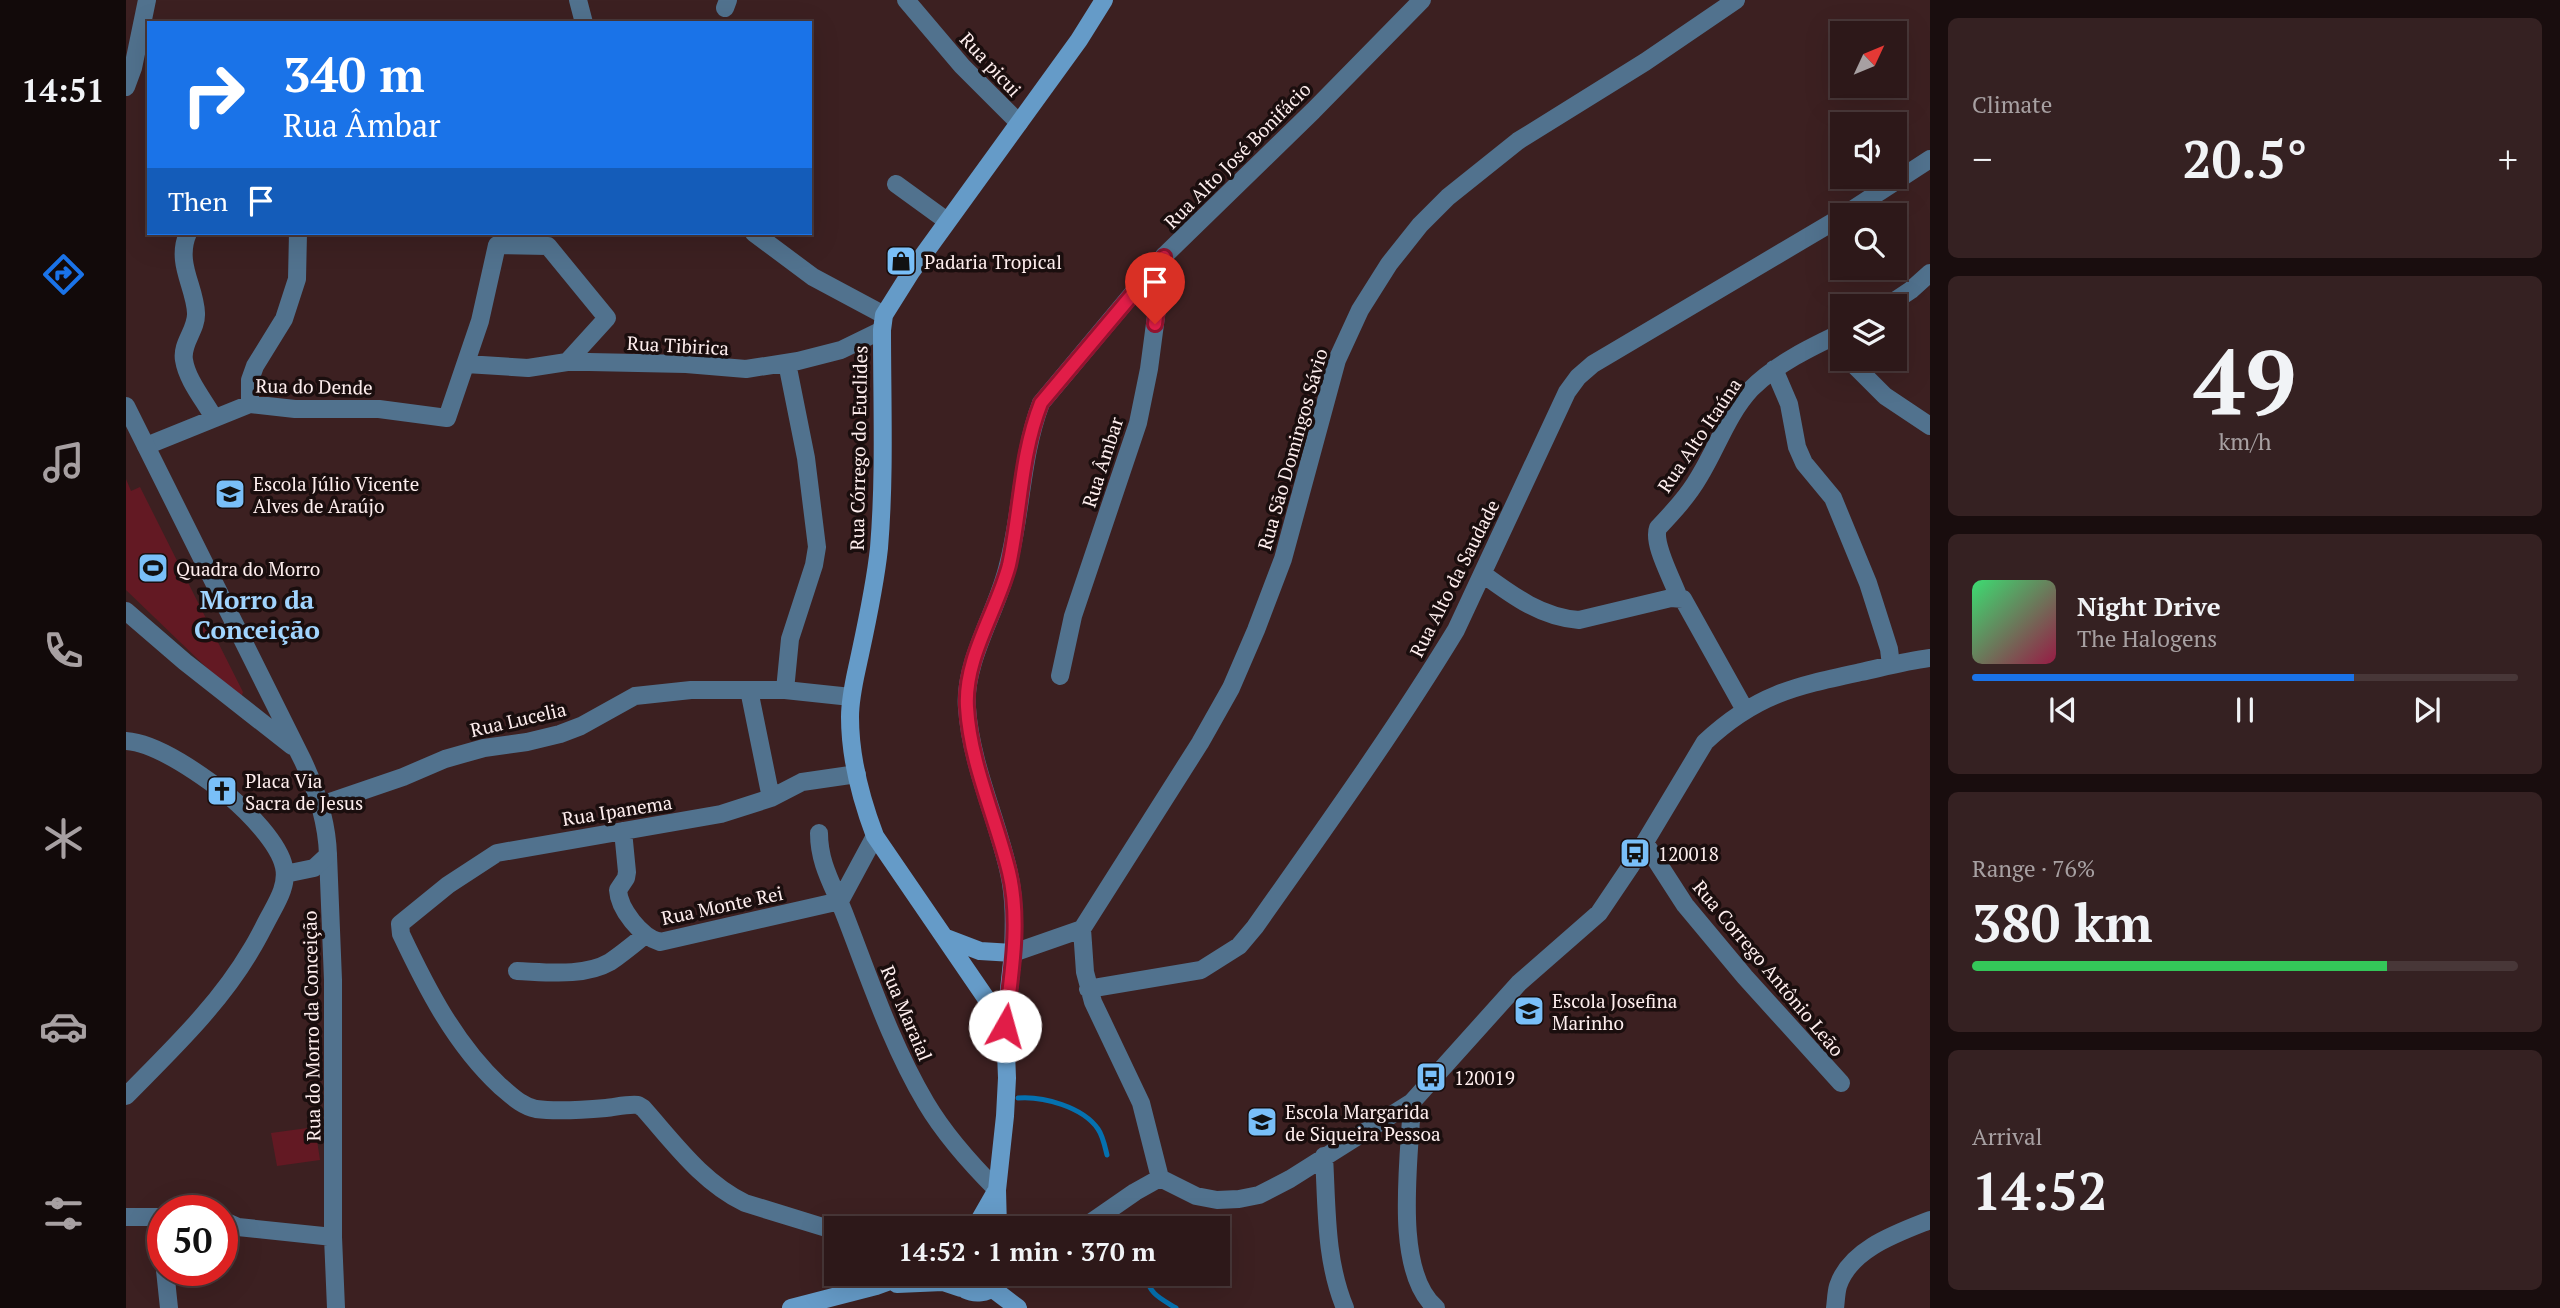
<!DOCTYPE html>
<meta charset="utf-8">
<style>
:root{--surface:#2d1819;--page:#352122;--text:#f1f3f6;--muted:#a7a0a2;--line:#483738;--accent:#1a73e8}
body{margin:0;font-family:"PT Serif",serif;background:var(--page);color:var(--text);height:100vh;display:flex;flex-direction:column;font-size:26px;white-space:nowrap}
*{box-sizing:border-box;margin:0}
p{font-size:23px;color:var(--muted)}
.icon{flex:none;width:38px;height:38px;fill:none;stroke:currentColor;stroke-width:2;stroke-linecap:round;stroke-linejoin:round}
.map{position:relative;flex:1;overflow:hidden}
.details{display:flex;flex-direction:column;gap:18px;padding:18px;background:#190d0e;width:630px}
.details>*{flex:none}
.hud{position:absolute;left:21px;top:21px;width:665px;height:214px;border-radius:0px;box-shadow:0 7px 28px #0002,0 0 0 2px var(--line);background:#1a73e8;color:#fff;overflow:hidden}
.needle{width:46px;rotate:46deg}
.buttons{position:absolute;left:1704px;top:21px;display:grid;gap:14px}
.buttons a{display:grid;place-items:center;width:77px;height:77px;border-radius:0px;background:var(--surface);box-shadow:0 7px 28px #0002,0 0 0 2px var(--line);font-size:35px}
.speed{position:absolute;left:21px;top:1195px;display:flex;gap:14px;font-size:35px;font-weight:700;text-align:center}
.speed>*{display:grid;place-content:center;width:91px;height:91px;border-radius:50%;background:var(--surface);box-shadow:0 7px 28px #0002,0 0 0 2px var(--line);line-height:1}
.speed .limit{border:10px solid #d22;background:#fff;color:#111}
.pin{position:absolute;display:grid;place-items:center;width:60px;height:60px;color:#fff;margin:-72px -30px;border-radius:50% 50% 50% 0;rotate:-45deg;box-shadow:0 0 7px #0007}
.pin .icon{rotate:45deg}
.me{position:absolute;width:77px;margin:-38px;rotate:7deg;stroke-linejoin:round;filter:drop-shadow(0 0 5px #0008)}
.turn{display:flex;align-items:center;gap:24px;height:147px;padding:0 21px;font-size:32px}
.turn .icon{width:91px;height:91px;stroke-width:2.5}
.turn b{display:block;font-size:49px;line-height:60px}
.then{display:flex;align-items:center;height:66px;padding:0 21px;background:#0003;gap:14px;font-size:26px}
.big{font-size:52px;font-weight:700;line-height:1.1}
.details .card{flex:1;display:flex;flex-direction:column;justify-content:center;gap:10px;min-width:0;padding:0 24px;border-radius:10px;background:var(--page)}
.details .dial{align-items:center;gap:0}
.dial b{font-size:91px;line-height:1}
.song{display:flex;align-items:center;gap:21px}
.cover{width:84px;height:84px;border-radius:10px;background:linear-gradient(135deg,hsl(140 70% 55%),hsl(340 70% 35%))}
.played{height:7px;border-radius:4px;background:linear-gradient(90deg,var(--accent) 70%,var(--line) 70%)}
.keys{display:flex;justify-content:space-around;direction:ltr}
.heat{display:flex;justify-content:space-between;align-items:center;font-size:38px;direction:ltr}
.charge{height:10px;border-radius:5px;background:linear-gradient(90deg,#34c759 76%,var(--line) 0)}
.trip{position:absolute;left:698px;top:1216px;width:406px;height:70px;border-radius:0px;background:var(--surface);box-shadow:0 7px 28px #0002,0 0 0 2px var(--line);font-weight:700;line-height:70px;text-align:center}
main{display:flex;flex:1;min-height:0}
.tabs{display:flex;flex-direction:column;width:126px;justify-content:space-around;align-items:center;background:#120a0a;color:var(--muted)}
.tabs .icon{width:49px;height:49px}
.tabs .active{color:var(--accent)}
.tabs b{font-size:32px;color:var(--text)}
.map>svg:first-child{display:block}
</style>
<main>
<nav class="tabs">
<b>14:51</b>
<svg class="icon active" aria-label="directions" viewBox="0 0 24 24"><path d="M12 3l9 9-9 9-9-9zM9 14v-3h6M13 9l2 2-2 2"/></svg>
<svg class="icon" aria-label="music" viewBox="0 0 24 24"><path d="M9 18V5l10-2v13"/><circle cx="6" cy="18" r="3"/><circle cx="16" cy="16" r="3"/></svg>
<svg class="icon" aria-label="phone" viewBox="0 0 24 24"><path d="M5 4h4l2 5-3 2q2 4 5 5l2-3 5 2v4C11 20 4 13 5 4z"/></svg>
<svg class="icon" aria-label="climate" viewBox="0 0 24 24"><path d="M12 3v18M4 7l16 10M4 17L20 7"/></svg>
<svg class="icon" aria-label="car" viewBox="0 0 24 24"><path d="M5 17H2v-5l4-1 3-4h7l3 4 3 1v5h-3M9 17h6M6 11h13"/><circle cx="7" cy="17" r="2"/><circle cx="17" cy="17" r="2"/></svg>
<svg class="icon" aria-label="filters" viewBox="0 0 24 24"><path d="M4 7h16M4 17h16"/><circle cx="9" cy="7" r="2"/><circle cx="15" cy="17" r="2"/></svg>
</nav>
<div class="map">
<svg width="1804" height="1308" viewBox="0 0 1804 1308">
<rect width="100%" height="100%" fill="#3c2021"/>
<path fill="#631923" d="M0 479 5 491 14 487 117 692 115 698 109 695 0 590Z
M189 1127 194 1160 151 1166 145 1133Z"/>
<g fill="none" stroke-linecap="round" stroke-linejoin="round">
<path stroke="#0571b0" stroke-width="5" d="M892 1098C917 1096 957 1107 972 1129 977 1136 979 1147 981 1155
M1018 1274C1025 1295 1032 1297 1050 1308"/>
<path stroke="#51728e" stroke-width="18" d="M452 0 458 23
M780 0 836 66 893 123
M599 8 602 0
M0 87 7 68 21 0
M770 184 821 221
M1718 215 1804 159
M62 233C49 263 69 286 70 313 71 330 55 343 58 360 61 380 78 400 88 418
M628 233 687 277 758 315
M1761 306 1785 290 1804 273
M1722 359 1759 396 1804 426
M340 364 402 368 441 362H463L560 364 620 369 672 361 715 350 756 330
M1648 369 1663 404 1671 447 1678 463 1707 498 1742 583 1763 649 1765 665
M124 404V380L129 366 158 319 171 279 172 233
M20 446 124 404 169 409H253L321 418 354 321 371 245 422 246 481 318 441 362
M1357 574C1387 596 1415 617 1453 620L1545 598 1557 599 1619 710
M1553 598C1547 580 1526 544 1532 528 1547 512 1562 496 1573 477 1591 448 1601 415 1625 389 1650 364 1685 347 1717 332
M934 676 947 616 1012 423 1023 369 1038 256
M623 690 645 798
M659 690 664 639 688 565 691 547 680 458 661 363
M195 805 277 777 319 759 358 748 401 742 434 734 455 726 509 696 565 690H659L725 697
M497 831 501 872 500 878 492 890C493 909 515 937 534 942L714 901
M693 833C693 866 709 888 720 918 744 980 766 1046 800 1103 819 1135 845 1164 871 1190
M1519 843 1559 905 1619 977 1715 1083
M202 855 207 980V1237L210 1308
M714 901 749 836
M956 929 959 972 967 1002 1015 1103 1034 1178
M887 953 956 929 1074 743 1105 688 1130 630 1157 559 1211 360 1234 310 1263 264 1294 225 1322 197 1392 141 1519 62 1610 0
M391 971C420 972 458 977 484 962 496 954 508 944 519 935
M962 989 1075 970 1113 946 1129 927C1198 829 1268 732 1330 630L1441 392 1452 377 1467 364 1717 216
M1286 1102C1284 1156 1266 1271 1310 1308
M1198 1156C1201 1208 1199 1260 1219 1308
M1034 1178 1070 1196 1091 1200 1113 1199 1133 1195 1164 1179 1286 1102 1393 983 1473 913 1504 867 1579 742C1630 694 1670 686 1735 672 1758 667 1781 661 1804 658
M0 1217H37
M34 1217 37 1245
M96 1220 112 1227 207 1237
M957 1228 1009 1192 1034 1178
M710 1231 619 1203C576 1182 549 1144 517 1108L512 1105C501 1104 490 1107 480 1108 457 1110 432 1112 410 1109 395 1106 385 1095 374 1086 329 1044 301 989 275 934L274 924 322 885 371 853 595 814 645 798 676 782 731 774
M39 1270 43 1308
M1709 1308C1710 1301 1710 1293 1712 1286 1724 1249 1771 1233 1804 1220"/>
<path stroke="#51728e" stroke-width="18" d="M0 406 177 761C191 791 201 821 202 855L188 868 159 874
M0 611 59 662 166 746
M0 741C32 743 77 776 103 796 121 811 153 843 158 867 162 885 151 902 143 917 137 928 132 939 125 950 93 1005 44 1051 0 1096
M887 953C888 926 889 900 883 873 871 818 845 765 841 708 837 662 872 610 882 565 896 511 895 456 915 403L1038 256 1187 111 1296 0"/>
<path stroke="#659bc8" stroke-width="18" d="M820 938 854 951 887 953 879 1026 881 1078 879 1116 871 1190 872 1228
M879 1026 749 836C735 799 724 757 724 717 724 697 729 678 733 659 741 622 749 586 753 548 759 476 756 402 756 330L758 315 785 272 953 40 978 0
M849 1228 869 1193
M828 1280C844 1299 867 1296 878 1274
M771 1284 817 1282 835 1288
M867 1289 892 1308
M665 1308 750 1286 783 1274"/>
</g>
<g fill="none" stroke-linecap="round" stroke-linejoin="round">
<g stroke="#92132f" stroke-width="18">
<path id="route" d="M879 1026C885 976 895 922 883 872 870 818 844 763 841 707 838 658 871 611 883 565 895 511 894 456 915 403L1038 257 1029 324"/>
</g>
<use href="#route" stroke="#e11d48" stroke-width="12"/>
</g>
<defs>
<g id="shop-square" transform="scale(1.575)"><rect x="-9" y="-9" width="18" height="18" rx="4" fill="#79bff8" stroke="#1a0e0e"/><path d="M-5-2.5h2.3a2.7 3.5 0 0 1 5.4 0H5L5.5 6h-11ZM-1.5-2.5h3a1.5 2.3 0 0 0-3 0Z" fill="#111"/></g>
<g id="school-square" transform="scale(1.575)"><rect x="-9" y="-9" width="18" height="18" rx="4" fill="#79bff8" stroke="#1a0e0e"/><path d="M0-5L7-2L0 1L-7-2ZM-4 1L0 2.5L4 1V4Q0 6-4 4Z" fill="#111"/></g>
<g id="stadium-square" transform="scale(1.575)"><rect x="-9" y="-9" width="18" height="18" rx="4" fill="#79bff8" stroke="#1a0e0e"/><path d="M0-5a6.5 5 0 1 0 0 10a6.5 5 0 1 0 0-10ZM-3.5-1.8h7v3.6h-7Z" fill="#111"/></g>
<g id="church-square" transform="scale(1.575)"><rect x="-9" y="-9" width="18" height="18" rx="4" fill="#79bff8" stroke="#1a0e0e"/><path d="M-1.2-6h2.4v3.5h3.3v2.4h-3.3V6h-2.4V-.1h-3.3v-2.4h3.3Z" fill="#111"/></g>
<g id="bus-square" transform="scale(1.575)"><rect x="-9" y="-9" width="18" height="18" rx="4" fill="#79bff8" stroke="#1a0e0e"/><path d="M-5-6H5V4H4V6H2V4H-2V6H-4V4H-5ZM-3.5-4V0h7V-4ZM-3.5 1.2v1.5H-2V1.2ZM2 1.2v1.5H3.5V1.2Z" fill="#111"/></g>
</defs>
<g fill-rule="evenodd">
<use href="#shop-square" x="775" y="261"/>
<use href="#school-square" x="104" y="494"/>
<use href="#stadium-square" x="27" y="568"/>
<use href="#church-square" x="96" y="791"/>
<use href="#bus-square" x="1509" y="853"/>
<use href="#school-square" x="1403" y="1011"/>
<use href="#bus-square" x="1305" y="1077"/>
<use href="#school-square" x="1136" y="1122"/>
</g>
<g text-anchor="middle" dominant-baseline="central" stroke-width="7" stroke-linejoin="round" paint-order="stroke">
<g font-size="19" fill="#feeeee" stroke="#1a0e0e">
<text transform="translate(865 64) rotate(47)">Rua picui</text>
<text transform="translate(1111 155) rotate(-45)">Rua Alto José Bonifácio</text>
<text transform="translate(552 345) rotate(3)">Rua Tibirica</text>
<text transform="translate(188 386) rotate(1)">Rua do Dende</text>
<text transform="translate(1573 435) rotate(-56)">Rua Alto Itaúna</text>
<text transform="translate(732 448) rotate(-89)">Rua Córrego do Euclides</text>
<text transform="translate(1166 449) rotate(-74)">Rua São Domingos Sávio</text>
<text transform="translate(976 462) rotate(-72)">Rua Âmbar</text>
<text transform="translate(1328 578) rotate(-63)">Rua Alto da Saudade</text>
<text transform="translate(392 719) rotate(-13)">Rua Lucelia</text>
<text transform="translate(491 810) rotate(-9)">Rua Ipanema</text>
<text transform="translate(596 905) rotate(-12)">Rua Monte Rei</text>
<text transform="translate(1643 968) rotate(50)">Rua Corrego Antônio Leão</text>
<text transform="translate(781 1013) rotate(67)">Rua Maraial</text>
<text transform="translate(185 1026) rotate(-91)">Rua do Morro da Conceição</text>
</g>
<g font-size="19" fill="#feeeee" stroke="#1a0e0e" text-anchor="start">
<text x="798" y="261">Padaria Tropical</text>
<text x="127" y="483">Escola Júlio Vicente<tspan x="127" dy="22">Alves de Araújo</tspan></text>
<text x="50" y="568">Quadra do Morro</text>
<text x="119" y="780">Placa Via<tspan x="119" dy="22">Sacra de Jesus</tspan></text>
<text x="1532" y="853">120018</text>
<text x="1426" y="1000">Escola Josefina<tspan x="1426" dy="22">Marinho</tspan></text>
<text x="1328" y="1077">120019</text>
<text x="1159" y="1111">Escola Margarida<tspan x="1159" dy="22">de Siqueira Pessoa</tspan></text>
</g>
<g font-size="26" font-weight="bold" fill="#a1d4fe" stroke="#1a0e0e">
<text x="131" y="599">Morro da<tspan x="131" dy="30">Conceição</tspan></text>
</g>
</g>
</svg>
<div class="buttons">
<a><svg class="needle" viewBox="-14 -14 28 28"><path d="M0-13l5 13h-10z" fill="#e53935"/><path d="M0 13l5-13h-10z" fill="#a7a0a2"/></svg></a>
<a><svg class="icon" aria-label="sound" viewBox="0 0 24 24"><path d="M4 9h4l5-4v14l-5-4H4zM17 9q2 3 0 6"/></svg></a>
<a><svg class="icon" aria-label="search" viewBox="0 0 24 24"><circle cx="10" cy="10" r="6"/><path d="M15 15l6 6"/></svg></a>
<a><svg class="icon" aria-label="layers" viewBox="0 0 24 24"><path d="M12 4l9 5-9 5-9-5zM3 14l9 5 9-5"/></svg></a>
</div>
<div class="speed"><div class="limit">50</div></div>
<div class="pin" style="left:1029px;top:324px;background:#d93025"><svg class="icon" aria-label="arrive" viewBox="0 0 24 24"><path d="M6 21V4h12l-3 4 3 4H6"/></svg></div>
<svg class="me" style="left:879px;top:1026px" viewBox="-20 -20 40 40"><circle r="19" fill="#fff"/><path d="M0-13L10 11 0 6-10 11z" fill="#e11d48"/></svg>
<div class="trip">14:52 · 1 min · 370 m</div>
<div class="hud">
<div class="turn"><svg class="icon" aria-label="right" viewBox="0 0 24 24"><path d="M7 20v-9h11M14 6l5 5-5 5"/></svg><div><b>340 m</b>Rua Âmbar</div></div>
<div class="then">Then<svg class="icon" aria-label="arrive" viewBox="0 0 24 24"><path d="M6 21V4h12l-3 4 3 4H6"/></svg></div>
</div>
</div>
<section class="details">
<div class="card"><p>Climate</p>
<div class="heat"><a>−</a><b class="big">20.5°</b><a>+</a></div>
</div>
<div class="card dial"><b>49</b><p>km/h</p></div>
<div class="card">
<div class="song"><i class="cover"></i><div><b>Night Drive</b><p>The Halogens</p></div></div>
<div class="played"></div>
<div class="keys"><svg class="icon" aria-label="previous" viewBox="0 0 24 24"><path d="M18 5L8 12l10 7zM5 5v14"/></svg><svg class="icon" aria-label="pause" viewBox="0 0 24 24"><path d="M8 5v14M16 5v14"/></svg><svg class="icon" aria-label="next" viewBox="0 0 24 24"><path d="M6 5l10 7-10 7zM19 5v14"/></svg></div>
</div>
<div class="card"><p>Range · 76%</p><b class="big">380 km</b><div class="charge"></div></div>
<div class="card"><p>Arrival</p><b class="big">14:52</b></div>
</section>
</main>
